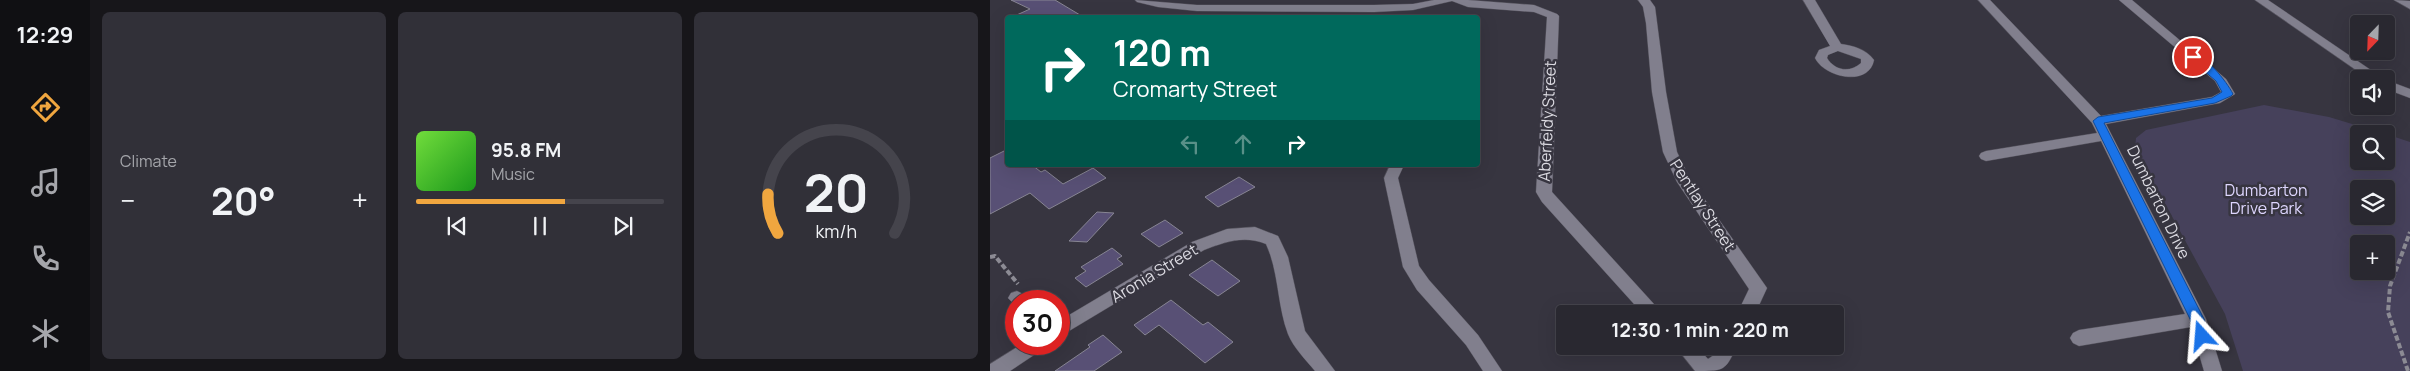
<!DOCTYPE html>
<meta charset="utf-8">
<style>
:root{--surface:#292830;--page:#313038;--text:#f1f3f6;--muted:#a5a6ab;--line:#45444c;--accent:#f0a63f}
body{margin:0;font-family:Manrope,sans-serif;background:var(--page);color:var(--text);height:100vh;display:flex;flex-direction:column;font-size:19px;white-space:nowrap}
*{box-sizing:border-box;margin:0}
p{font-size:16px;color:var(--muted)}
.icon{flex:none;width:28px;height:28px;fill:none;stroke:currentColor;stroke-width:2;stroke-linecap:round;stroke-linejoin:round}
.map{position:relative;flex:1;overflow:hidden}
.side{display:flex;flex-direction:column;gap:12px;padding:12px;background:#17161a;width:900px}
.side>*{flex:none}
.top-card{position:absolute;left:15px;top:15px;width:475px;height:152px;border-radius:5px;box-shadow:0 5px 20px #0002,0 0 0 1px var(--line);background:#00695c;color:#fff;overflow:hidden}
.needle{width:32px;rotate:203deg}
.controls{position:absolute;left:1360px;top:15px;display:grid;gap:10px}
.controls a{display:grid;place-items:center;width:45px;height:45px;border-radius:5px;background:var(--surface);box-shadow:0 5px 20px #0002,0 0 0 1px var(--line);font-size:25px}
.speed{position:absolute;left:15px;top:290px;display:flex;gap:10px;font-size:25px;font-weight:700;text-align:center}
.speed>*{display:grid;place-content:center;width:65px;height:65px;border-radius:50%;background:var(--surface);box-shadow:0 5px 20px #0002,0 0 0 1px var(--line);line-height:1}
.speed .limit{border:8px solid #d22;background:#fff;color:#111}
.pin{position:absolute;display:grid;place-items:center;width:42px;height:42px;color:#fff;margin:-21px;border:2px solid #fff;border-radius:50%;box-shadow:0 1px 5px #0007}
.me{position:absolute;width:55px;margin:-28px;rotate:341deg;stroke-linejoin:round;filter:drop-shadow(0 0 4px #0008)}
.turn{display:flex;align-items:center;gap:18px;height:105px;padding:0 25px;font-size:22px}
.turn .icon{width:65px;height:65px;stroke-width:2.5}
.turn b{display:block;font-size:35px;line-height:42px}
.lanes{display:flex;align-items:center;height:48px;padding:0 25px;background:#0003;justify-content:center;gap:25px;direction:ltr}
.lanes .off{opacity:.35}
.big{font-size:38px;font-weight:700;line-height:1.1}
.side .tile{flex:1;display:flex;flex-direction:column;justify-content:center;gap:8px;min-width:0;padding:0 18px;border-radius:8px;background:var(--page)}
.side .dial{align-items:center;gap:0}
.dial svg{height:130px;overflow:visible;fill:none;stroke:var(--line);stroke-width:7;stroke-linecap:round;text-anchor:middle}
.dial text{fill:var(--text);stroke:none}
.song{display:flex;align-items:center;gap:15px}
.cover{width:60px;height:60px;border-radius:8px;background:linear-gradient(135deg,hsl(100 70% 55%),hsl(120 70% 35%))}
.played{height:5px;border-radius:2px;background:linear-gradient(90deg,var(--accent) 60%,var(--line) 60%)}
.keys{display:flex;justify-content:space-around;direction:ltr}
.heat{display:flex;justify-content:space-between;align-items:center;font-size:28px;direction:ltr}
.side .tiles{flex:1;display:grid;gap:12px;grid-template-columns:repeat(3,1fr)}
.trip{position:absolute;left:566px;top:305px;width:288px;height:50px;border-radius:5px;background:var(--surface);box-shadow:0 5px 20px #0002,0 0 0 1px var(--line);font-weight:700;line-height:50px;text-align:center}
main{display:flex;flex:1;min-height:0}
.menu{display:flex;flex-direction:column;width:90px;justify-content:space-around;align-items:center;background:#101013;color:var(--muted)}
.menu .icon{width:35px;height:35px}
.menu .current{color:var(--accent)}
.menu b{font-size:22px;color:var(--text)}
.map>svg:first-child{display:block}
</style>
<main>
<nav class="menu">
<b>12:29</b>
<svg class="icon current" aria-label="directions" viewBox="0 0 24 24"><path d="M12 3l9 9-9 9-9-9zM9 14v-3h6M13 9l2 2-2 2"/></svg>
<svg class="icon" aria-label="music" viewBox="0 0 24 24"><path d="M9 18V5l10-2v13"/><circle cx="6" cy="18" r="3"/><circle cx="16" cy="16" r="3"/></svg>
<svg class="icon" aria-label="phone" viewBox="0 0 24 24"><path d="M5 4h4l2 5-3 2q2 4 5 5l2-3 5 2v4C11 20 4 13 5 4z"/></svg>
<svg class="icon" aria-label="climate" viewBox="0 0 24 24"><path d="M12 3v18M4 7l16 10M4 17L20 7"/></svg>
</nav>
<section class="side">
<div class="tiles">
<div class="tile"><p>Climate</p>
<div class="heat"><a>−</a><b class="big">20°</b><a>+</a></div>
</div>
<div class="tile">
<div class="song"><i class="cover"></i><div><b>95.8 FM</b><p>Music</p></div></div>
<div class="played"></div>
<div class="keys"><svg class="icon" aria-label="previous" viewBox="0 0 24 24"><path d="M18 5L8 12l10 7zM5 5v14"/></svg><svg class="icon" aria-label="pause" viewBox="0 0 24 24"><path d="M8 5v14M16 5v14"/></svg><svg class="icon" aria-label="next" viewBox="0 0 24 24"><path d="M6 5l10 7-10 7zM19 5v14"/></svg></div>
</div>
<div class="tile dial"><svg viewBox="0 0 100 80">
<path d="M14 69A42 42 0 1 1 86 69"/>
<path d="M14 69A42 42 0 0 1 8 45" stroke="#f0a63f"/>
<text x="50" y="56" font-size="32" font-weight="700">20</text>
<text x="50" y="72" font-size="11">km/h</text>
</svg></div>
</div>
</section>
<div class="map">
<svg width="1420" height="371" viewBox="0 0 1420 371">
<rect width="100%" height="100%" fill="#373540"/>
<path fill="#46415b" fill-rule="evenodd" d="M1274 105 1339 117 1395 134H1369V161H1396V134L1420 142V371H1253L1235 314 1145 148 1146 138 1156 130ZM1369 189H1396V216H1369ZM1369 244H1396V271H1369Z"/>
<path fill="#585075" stroke="#878593" d="M21 0H65L95 18H20L40 9Z
M18 149V165H42L51 172 55 170 73 184 103 168 116 178 59 209 40 193 0 214V158Z
M249 177 265 187 228 207 215 197Z
M107 212 124 213 97 242 79 241Z
M175 220 193 233 169 247 151 234Z
M122 248 132 256 127 259 133 264 96 287 85 278 96 271 91 267Z
M222 260 250 281 228 296 199 275Z
M181 300 213 325 218 322 243 342 215 363 169 325 155 335 144 325Z
M113 335 132 352 104 371H65L100 347 98 345Z"/>
<g fill="none" stroke-linecap="round" stroke-linejoin="round">
<g stroke="#53515b" stroke-width="1">
<path id="minor" d="M145 0 207 5H384L423 4 444 0H478L544 5 567 14 569 16 562 192 673 314H653L552 202 546 192 557 17 544 12 478 7 462 1 423 10 384 12 207 11 168 7 147 2Z
M648 0H660L665 7 676 92 687 152 699 177 777 288 765 314H747L759 289 687 182 673 152 662 92 656 23 653 7Z
M813 0H825L851 44C864 46 876 49 884 60 879 87 835 78 825 58L829 50 840 46ZM848 51 871 59V63C860 73 845 71 837 58L838 55Z
M988 0H1000L1111 116 1222 97 1231 92 1225 81 1129 0H1142L1236 79 1245 94 1230 103 1116 124 1216 319 1232 371H1214L1201 327 1089 346 1083 343 1080 338 1083 333 1089 330 1195 314 1111 141 996 161 991 159 989 156 991 153 996 151 1107 133 1102 123Z
M1265 0H1278L1394 79H1379Z
M1404 0 1420 1V9Z
M1396 80 1420 89V98L1396 89Z
M400 165H414L408 178 429 266 439 280 488 335 512 371H493L476 345 427 290 413 267 394 178Z
M265 227 288 236 290 240 298 257 315 331 345 371H325C316 360 303 347 298 334 287 305 289 272 276 244 254 235 235 242 214 250L69 337V321L202 242 237 229Z
M27 291 37 296 40 301H26V306L18 298 21 293Z
M32 344H56L53 349 20 371H0V364Z
M685 346H706L718 359 724 355 729 346H747C735 371 735 371 705 371Z"/>
</g>
<path stroke="#8c8b94" stroke-width="4" stroke-dasharray="5.5 2.5" stroke-linecap="butt" d="M0 257 5 256 28 284
M1418 371 1398 312 1400 286 1420 232"/>
<use href="#minor" fill="#817f8d" fill-rule="evenodd"/>
</g>
<path fill="#1a73e8" stroke="#114b97" d="M1200 55C1214 52 1237 82 1243 94L1241 96 1225 103 1114 123 1214 319 1219 336 1217 340H1208L1200 319 1103 121 1108 117 1222 98 1232 92 1226 81 1200 59Z"/>
<g text-anchor="middle" dominant-baseline="central" stroke-width="5" stroke-linejoin="round" paint-order="stroke">
<g font-size="16" fill="#dbdae1" stroke="#373540">
<text transform="translate(557 121) rotate(-87)">Aberfeldy Street</text>
<text transform="translate(1169 202) rotate(64)">Dumbarton Drive</text>
<text transform="translate(713 205) rotate(57)">Pentlay Street</text>
<text transform="translate(164 273) rotate(-31)">Aronia Street</text>
</g>
<g font-size="16" fill="#ded6fe" stroke="#373540">
<text x="1276" y="190">Dumbarton<tspan x="1276" dy="18">Drive Park</tspan></text>
</g>
</g>
</svg>
<div class="controls">
<a><svg class="needle" viewBox="-14 -14 28 28"><path d="M0-13l5 13h-10z" fill="#e53935"/><path d="M0 13l5-13h-10z" fill="#a5a6ab"/></svg></a>
<a><svg class="icon" aria-label="sound" viewBox="0 0 24 24"><path d="M4 9h4l5-4v14l-5-4H4zM17 9q2 3 0 6"/></svg></a>
<a><svg class="icon" aria-label="search" viewBox="0 0 24 24"><circle cx="10" cy="10" r="6"/><path d="M15 15l6 6"/></svg></a>
<a><svg class="icon" aria-label="layers" viewBox="0 0 24 24"><path d="M12 4l9 5-9 5-9-5zM3 14l9 5 9-5"/></svg></a>
<a>+</a>
</div>
<div class="speed"><div class="limit">30</div></div>
<div class="pin" style="left:1203px;top:57px;background:#d93025"><svg class="icon" aria-label="arrive" viewBox="0 0 24 24"><path d="M6 21V4h12l-3 4 3 4H6"/></svg></div>
<svg class="me" style="left:1212px;top:336px" viewBox="-20 -20 40 40"><path d="M0-17L14 15 0 8-14 15z" fill="#1a73e8" stroke="#fff" stroke-width="4"/></svg>
<div class="trip">12:30 · 1 min · 220 m</div>
<div class="top-card">
<div class="turn"><svg class="icon" aria-label="right" viewBox="0 0 24 24"><path d="M7 20v-9h11M14 6l5 5-5 5"/></svg><div><b>120 m</b>Cromarty Street</div></div>
<div class="lanes"><svg class="icon off" aria-label="left" viewBox="0 0 24 24"><path d="M17 20v-9H6M10 6l-5 5 5 5"/></svg><svg class="icon off" aria-label="ahead" viewBox="0 0 24 24"><path d="M12 20V5M6 11l6-6 6 6"/></svg><svg class="icon" aria-label="right" viewBox="0 0 24 24"><path d="M7 20v-9h11M14 6l5 5-5 5"/></svg></div>
</div>
</div>
</main>
